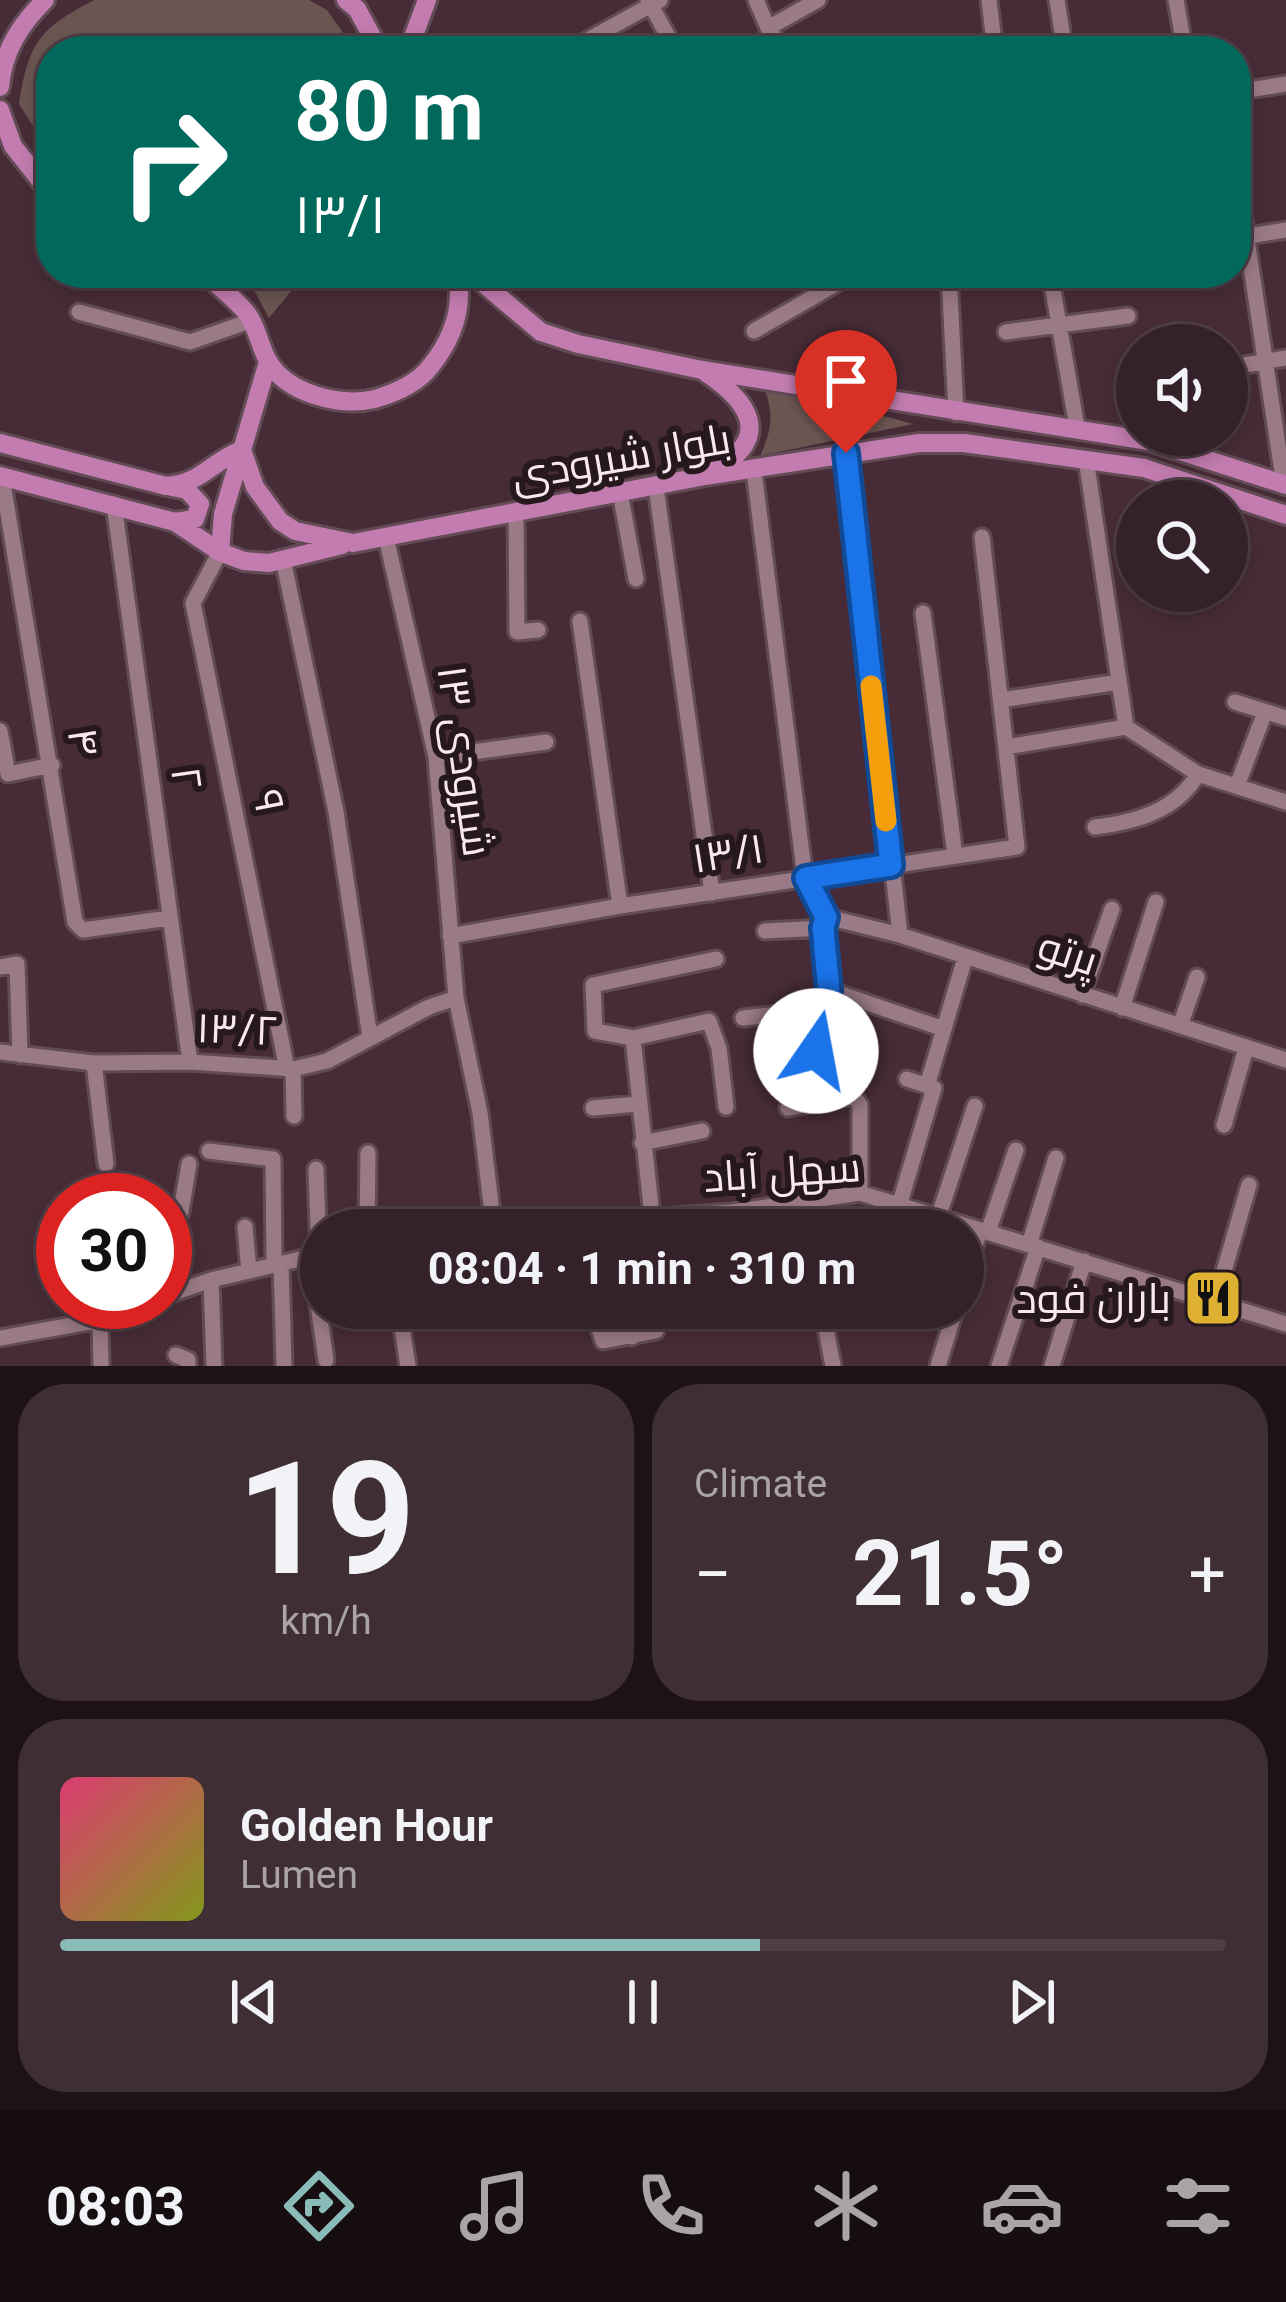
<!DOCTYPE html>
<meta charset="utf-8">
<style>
:root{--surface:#352129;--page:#402e35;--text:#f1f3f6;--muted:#aaa3a8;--line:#4f3e46;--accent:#8bbbb9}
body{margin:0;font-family:Roboto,Cairo,sans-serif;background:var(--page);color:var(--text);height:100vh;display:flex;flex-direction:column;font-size:45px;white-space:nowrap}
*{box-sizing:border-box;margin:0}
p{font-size:39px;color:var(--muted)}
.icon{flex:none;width:66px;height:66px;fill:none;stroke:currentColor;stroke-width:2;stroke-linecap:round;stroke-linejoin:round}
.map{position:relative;height:1366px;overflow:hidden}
.side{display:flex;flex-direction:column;gap:18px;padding:18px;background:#1d1217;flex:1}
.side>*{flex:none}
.banner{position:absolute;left:36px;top:36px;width:1215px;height:252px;border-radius:48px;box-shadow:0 6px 18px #0003,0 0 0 3px var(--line);background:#00695c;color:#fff;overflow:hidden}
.tools{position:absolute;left:1116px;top:324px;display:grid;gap:24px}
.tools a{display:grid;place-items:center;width:132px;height:132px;border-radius:50%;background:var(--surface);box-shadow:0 6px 18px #0003,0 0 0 3px var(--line);font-size:60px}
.speed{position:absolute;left:36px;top:1173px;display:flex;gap:24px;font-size:60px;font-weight:700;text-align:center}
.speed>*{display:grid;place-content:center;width:156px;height:156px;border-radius:50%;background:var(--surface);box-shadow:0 6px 18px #0003,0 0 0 3px var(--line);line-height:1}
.speed .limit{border:18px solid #d22;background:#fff;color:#111}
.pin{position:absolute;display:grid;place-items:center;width:102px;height:102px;color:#fff;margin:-123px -51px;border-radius:50% 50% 50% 0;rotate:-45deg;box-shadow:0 0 12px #0007}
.pin .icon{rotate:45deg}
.me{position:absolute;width:132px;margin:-66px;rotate:12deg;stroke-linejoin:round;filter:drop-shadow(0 0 9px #0008)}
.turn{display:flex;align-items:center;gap:42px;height:252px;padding:0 60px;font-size:54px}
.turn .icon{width:156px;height:156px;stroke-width:2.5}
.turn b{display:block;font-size:84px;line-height:102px}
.big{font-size:90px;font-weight:700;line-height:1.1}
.side .widget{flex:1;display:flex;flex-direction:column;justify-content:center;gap:18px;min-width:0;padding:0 42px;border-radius:48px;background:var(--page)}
.side .dial{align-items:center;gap:0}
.dial b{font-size:156px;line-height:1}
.song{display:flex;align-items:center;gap:36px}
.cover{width:144px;height:144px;border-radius:18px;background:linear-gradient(135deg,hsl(340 70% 55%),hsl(70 70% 35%))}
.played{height:12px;border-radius:6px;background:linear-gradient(90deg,var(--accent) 60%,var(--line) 60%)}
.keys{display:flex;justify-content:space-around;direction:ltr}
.heat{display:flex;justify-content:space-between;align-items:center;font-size:66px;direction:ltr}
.side .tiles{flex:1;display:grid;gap:18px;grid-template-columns:1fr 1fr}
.widget:last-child{grid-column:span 2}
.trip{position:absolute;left:300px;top:1209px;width:684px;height:120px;border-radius:60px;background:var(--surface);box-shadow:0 6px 18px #0003,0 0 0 3px var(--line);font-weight:700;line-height:120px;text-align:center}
.tabs{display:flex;height:192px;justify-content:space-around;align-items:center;background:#150d10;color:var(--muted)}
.tabs .icon{width:84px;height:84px}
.tabs .on{color:var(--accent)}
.tabs b{font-size:54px;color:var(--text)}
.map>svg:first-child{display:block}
</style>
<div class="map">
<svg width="1286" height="1366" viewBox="0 0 1286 1366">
<rect width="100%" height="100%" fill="#472c37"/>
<path fill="#6a5551" d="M94 0H309L327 10 356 51H51V155L19 104C29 42 39 29 94 0Z
M245 273H306L269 318Z
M762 383 913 424 760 456C773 428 774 411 762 383Z"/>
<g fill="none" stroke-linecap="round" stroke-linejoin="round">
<g stroke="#624b54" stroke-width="21">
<path id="minor" d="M648 0 676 51
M756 0 768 28 785 51
M989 0 995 51
M1057 0 1065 51
M1176 0 1185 51
M768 28 818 0
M568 51 660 0
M1236 92 1286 84
M1236 167 1284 485
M1236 238 1286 230
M949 273 956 413
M1050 273 1077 427
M79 312 190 342 250 321
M754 331 855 273
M1006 332 1128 316
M1227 368 1286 358
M846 453 900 935
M1086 459 1126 727 1198 774 1286 802
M754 471 805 878 827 917
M2 477 75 922 83 930 169 918
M656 487 712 893
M620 492 636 579
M114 504 190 1062
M516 512 517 632 538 630
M386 537 436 757 456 998 480 1113 494 1229
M220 552 193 603 287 1069
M283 559 336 812 370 1037
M923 613 955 855
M580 621 620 906
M1001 700 1119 682
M1235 702 1286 718
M0 731 8 774 52 765
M1006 747 1126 727
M436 757 546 742
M1237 786 1265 712
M1095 827C1136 822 1176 811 1198 774
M827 917 900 935 1286 1060
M765 931 823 928
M450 936 620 906 1017 847 982 537
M0 967 17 964 20 1055
M829 990 944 1029
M1082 995 1112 909
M1122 1008 1156 902
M743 1018 824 1009C831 979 817 946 827 917
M1180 1026 1197 977
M633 1038 595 1031 593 985 716 959
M633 1038 652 1216
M633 1038 709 1021 719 1048 726 1107
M816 1051 824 1009
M0 1052 94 1063 190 1062 293 1069 327 1061 429 1007 456 998
M94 1063 106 1164
M293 1069 294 1116
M927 1086 965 958
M593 1108 638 1104
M788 1108 848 1097 856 1099 860 1105V1193
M1224 1125 1246 1048
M642 1143 702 1131
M209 1151 273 1159 274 1265
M316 1169 319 1254
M802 1204 807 1230
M899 1206 934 1088 907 1079
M938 1218 975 1106
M245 1227 249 1271
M367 1230 368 1153
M481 1230 732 1212 860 1193 1286 1324
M988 1232 1016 1150
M1029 1245 1056 1158
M311 1256 326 1360
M165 1261 181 1211 189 1164
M281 1263 284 1366
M211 1280 214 1366
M963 1284 980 1230
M165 1296 211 1280 321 1254
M1215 1302 1249 1185
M399 1308 408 1366
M592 1308 603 1341 656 1331
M629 1308 632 1337
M822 1308 833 1366
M863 1308 896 1320
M552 1311 563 1308
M367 1313 399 1308
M100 1320 101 1366
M0 1338 100 1320 149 1302
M176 1355 188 1360V1366
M938 1366 956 1308
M999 1366 1038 1247
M1052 1366 1084 1261"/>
</g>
<g stroke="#624b54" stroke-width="24">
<path id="major" d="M346 0 357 9 380 51
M408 51 427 0
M0 87C3 51 20 25 45 0
M0 110 13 146 51 194
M204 273C217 285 233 297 245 311 257 325 259 345 268 361 287 394 340 407 375 399 395 393 417 384 430 367 452 340 464 308 457 273
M471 273 541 332 578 344 702 370 1149 441 1286 485
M268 362 242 450 255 487 280 521 295 531 353 543 705 476 919 443H964L1144 468 1286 515
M705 372C750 402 773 437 715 470
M0 443 166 486C201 484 210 462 242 450
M0 476 175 522 220 552 244 561 269 563 342 545
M172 487 187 490 200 504 195 519 175 522
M220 552 223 514 242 450"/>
</g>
<use href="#minor" stroke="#9a7a86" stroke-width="15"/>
<use href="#major" stroke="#c27caf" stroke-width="18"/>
</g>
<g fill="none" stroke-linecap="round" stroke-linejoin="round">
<g stroke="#114b97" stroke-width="30">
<path id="route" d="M816 1051 829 991 823 928 826 917 806 878 891 865 846 453"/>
</g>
<use href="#route" stroke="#1a73e8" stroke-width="21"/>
<path stroke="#f59e0b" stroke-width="21" d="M871 686 886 821"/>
</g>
<defs>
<g id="restaurant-square" transform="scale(3)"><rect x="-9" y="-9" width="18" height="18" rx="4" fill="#deb133" stroke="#25191e"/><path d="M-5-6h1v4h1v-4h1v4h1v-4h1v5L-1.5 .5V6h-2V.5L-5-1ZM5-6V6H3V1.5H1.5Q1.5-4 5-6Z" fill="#111"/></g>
</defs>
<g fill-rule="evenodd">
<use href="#restaurant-square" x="1213" y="1298"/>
</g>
<g text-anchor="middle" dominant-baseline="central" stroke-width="12" stroke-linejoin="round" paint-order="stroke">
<g font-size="42" fill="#fae8ee" stroke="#25191e">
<text transform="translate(621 457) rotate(-10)">بلوار شیرودی</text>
<text transform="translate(84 742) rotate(81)">۴</text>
<text transform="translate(465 761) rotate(82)">شیرودی ۱۳</text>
<text transform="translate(187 778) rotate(82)">۲</text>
<text transform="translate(269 801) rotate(79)">۹</text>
<text transform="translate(728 853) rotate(-9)">۱۳/۱</text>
<text transform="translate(1068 953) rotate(18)">پرتو</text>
<text transform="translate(237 1029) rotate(2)">۱۳/۲</text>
<text transform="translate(782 1172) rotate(-4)">سهل آباد</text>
</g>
<g font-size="42" fill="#fae8ee" stroke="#25191e" text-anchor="end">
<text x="1171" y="1298">باران فود</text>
</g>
</g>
</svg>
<div class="tools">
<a><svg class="icon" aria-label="sound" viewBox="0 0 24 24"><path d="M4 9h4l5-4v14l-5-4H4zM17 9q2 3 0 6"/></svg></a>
<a><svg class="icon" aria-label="search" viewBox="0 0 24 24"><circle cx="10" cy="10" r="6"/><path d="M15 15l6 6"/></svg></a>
</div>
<div class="speed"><div class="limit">30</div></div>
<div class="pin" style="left:846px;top:453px;background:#d93025"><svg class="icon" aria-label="arrive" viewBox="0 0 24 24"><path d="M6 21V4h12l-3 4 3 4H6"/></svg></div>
<svg class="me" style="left:816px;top:1051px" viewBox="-20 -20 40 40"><circle r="19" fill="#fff"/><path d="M0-13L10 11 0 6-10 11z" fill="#1a73e8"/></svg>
<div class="trip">08:04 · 1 min · 310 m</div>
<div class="banner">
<div class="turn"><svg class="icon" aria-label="right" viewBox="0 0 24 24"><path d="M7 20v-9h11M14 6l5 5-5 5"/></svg><div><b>80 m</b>۱۳/۱</div></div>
</div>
</div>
<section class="side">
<div class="tiles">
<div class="widget dial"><b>19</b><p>km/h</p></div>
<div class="widget"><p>Climate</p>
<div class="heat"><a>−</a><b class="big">21.5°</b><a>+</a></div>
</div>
<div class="widget">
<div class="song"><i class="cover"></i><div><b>Golden Hour</b><p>Lumen</p></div></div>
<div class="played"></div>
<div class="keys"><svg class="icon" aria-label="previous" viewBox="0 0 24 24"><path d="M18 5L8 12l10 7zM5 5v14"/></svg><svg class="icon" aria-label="pause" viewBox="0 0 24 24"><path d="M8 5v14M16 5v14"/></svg><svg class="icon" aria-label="next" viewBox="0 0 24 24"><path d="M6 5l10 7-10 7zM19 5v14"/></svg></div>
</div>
</div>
</section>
<nav class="tabs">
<b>08:03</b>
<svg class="icon on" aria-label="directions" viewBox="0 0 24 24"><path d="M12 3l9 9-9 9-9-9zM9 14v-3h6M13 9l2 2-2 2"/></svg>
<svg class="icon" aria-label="music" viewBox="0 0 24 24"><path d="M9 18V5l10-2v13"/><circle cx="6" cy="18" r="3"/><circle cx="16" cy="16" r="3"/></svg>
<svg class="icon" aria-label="phone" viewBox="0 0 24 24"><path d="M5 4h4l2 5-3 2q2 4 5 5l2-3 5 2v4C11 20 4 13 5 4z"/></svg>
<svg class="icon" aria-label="climate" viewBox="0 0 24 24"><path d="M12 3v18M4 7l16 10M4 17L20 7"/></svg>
<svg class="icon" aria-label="car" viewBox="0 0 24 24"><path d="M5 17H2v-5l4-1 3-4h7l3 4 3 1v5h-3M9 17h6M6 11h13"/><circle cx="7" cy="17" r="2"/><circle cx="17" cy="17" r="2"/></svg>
<svg class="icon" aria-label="filters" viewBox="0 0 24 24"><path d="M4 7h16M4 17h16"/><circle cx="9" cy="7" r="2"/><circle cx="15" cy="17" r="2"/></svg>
</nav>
